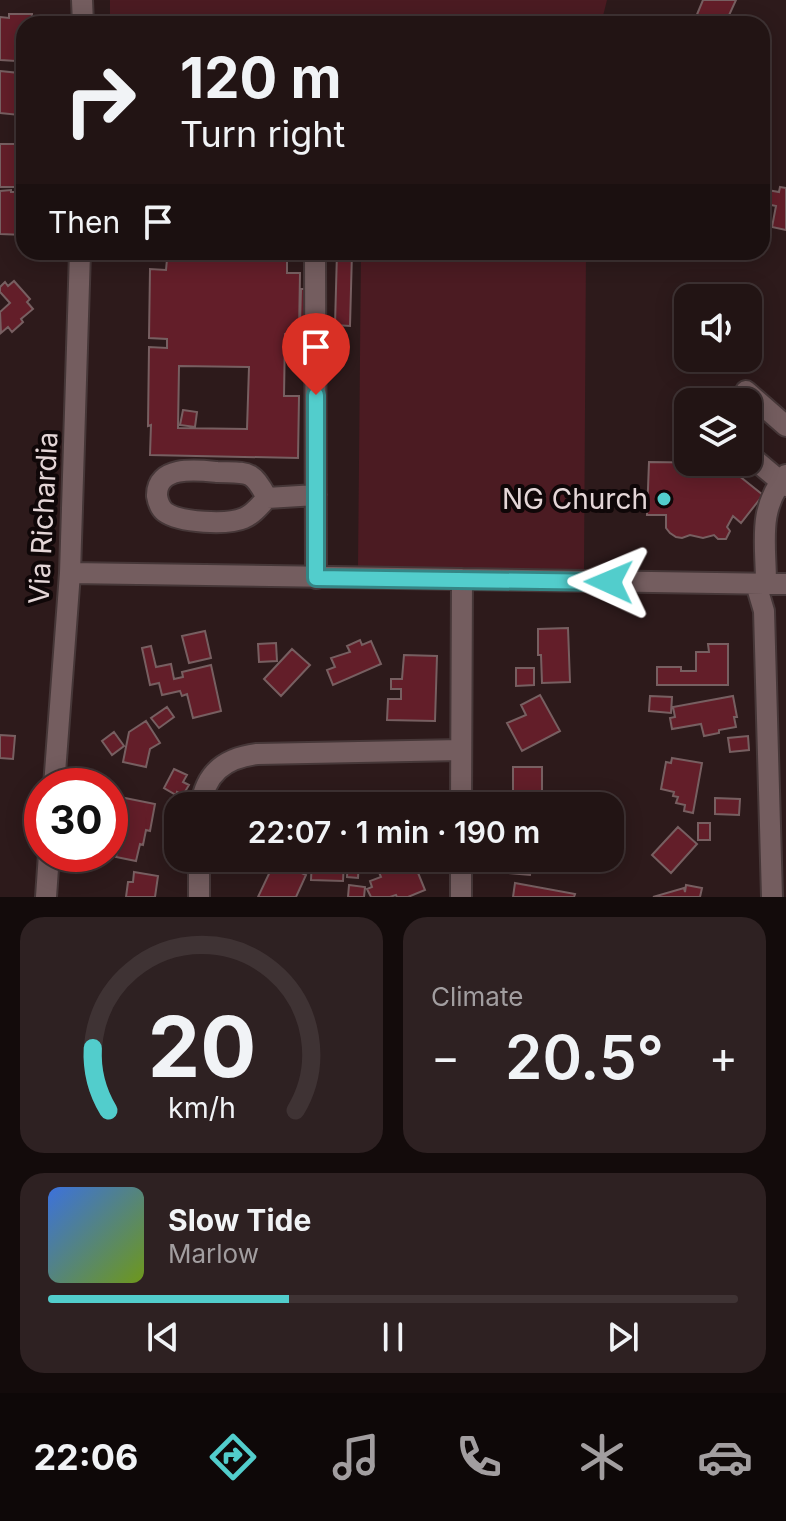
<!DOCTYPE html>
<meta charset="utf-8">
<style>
:root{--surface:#221414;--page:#2e2122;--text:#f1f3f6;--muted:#a29ea0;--line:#3f3334;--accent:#52cdcc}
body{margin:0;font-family:Inter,sans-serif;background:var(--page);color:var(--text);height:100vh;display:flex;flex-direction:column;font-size:30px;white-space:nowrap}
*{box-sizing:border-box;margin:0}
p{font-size:26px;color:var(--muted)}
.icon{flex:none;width:44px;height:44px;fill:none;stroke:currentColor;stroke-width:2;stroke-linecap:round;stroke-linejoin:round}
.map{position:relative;height:897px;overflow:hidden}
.details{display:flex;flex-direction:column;gap:20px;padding:20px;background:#130b0b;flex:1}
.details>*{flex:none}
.hud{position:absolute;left:16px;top:16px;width:754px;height:244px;border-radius:24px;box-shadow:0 4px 20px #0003,0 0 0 2px var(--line);background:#221414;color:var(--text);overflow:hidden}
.buttons{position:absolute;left:674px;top:284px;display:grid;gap:16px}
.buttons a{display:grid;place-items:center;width:88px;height:88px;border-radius:16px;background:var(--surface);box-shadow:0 4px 20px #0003,0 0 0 2px var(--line);font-size:40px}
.speed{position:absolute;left:24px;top:768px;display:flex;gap:16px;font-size:40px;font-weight:700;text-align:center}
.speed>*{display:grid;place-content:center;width:104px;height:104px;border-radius:50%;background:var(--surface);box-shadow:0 4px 20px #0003,0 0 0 2px var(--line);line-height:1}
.speed .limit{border:12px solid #d22;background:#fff;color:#111}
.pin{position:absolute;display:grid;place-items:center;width:68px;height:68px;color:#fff;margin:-82px -34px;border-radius:50% 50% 50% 0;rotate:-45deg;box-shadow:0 0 8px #0007}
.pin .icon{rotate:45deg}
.me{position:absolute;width:88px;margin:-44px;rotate:271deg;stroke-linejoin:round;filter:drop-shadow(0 0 6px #0008)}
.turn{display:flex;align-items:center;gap:28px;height:168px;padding:0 32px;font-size:36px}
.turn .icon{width:104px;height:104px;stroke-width:2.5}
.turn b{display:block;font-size:56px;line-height:68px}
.then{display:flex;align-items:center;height:76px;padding:0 32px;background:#0003;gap:16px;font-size:30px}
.big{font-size:60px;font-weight:600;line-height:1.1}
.details .tile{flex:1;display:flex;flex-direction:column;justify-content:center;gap:12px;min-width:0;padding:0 28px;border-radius:24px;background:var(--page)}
.details .dial{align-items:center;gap:0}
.dial svg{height:208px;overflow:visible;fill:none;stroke:var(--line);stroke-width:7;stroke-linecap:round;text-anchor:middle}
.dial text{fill:var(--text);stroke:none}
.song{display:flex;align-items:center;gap:24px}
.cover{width:96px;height:96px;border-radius:12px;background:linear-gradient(135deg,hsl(220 70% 55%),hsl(80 70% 35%))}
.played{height:8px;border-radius:4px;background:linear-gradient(90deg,var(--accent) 35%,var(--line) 35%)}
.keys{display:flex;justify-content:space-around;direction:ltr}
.heat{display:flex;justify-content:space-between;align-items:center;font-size:44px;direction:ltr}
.details .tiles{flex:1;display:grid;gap:20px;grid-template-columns:1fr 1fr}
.tile:last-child{grid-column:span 2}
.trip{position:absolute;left:164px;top:792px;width:460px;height:80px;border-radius:24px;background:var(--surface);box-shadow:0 4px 20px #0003,0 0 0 2px var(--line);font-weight:600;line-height:80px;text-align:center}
.menu{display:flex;height:128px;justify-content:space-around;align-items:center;background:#0e0808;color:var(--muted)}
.menu .icon{width:56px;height:56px}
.menu .current{color:var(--accent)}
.menu b{font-size:36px;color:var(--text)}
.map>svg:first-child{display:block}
</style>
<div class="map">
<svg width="786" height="897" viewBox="0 0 786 897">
<rect width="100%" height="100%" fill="#2d1a1b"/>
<path fill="#4b1b22" d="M110 0H607L601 24H110Z
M361 252H586L584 569 358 567Z"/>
<path fill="#631e29" stroke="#775f61" stroke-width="2" fill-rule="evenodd" d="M703 0H736L725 24H693Z
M9 14H32L31 24H24L22 41H16V61L0 60V17L9 18Z
M0 71 19 73 17 92 21 93 19 115 0 113Z
M0 144H24V165L16 166V187H0Z
M780 187 786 188V230L772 227 776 206 762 203V189L779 192Z
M11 190V192H24V235L0 234V191Z
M144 252H287V273H300L299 334H285L284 396H299L298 458 150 455 151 425 148 426 149 347 167 348V339L149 338 150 269 166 270 167 259H144ZM179 366 249 367 247 429 178 428Z
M337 252H352L350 326 335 325Z
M14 281 30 299 27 302 33 309 21 319 23 322 12 332 8 327 1 333 0 312 10 303 0 292V287L5 282 8 286Z
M301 289H313L312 324H300Z
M183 410 197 412 195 427 180 425Z
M649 462 723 463 763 495 741 523 733 516 727 527 730 531 726 539H718L714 535 703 538 690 535 682 538 676 537 670 533 666 528V515H647Z
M568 628 570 682 542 683 541 655H538V629Z
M205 631 211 658 189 663 182 636Z
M360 640 362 645 371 641 381 664 333 685 327 670 335 667 331 658 350 652 347 646Z
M276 643 277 661 259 662 258 644Z
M708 644H728V685H657V667H681V671H696V652H709Z
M151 646 156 667 171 664 174 679 183 677 182 672 211 665 221 711 193 718 187 694 182 696 180 691 162 695 159 683 150 685 142 648Z
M292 649 310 665 281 696 264 679Z
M404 655 437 656 435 721 387 720 388 699H401V689H391V679H402Z
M516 668H534V685L516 686Z
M540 695 560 731 522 751 507 723 526 715 521 705Z
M650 696 672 697 671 713 649 711Z
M733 696 737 717H734L736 727 719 730V733L704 736 701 724 672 729 670 718 675 717 673 707Z
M167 707 174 717 159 728 151 718Z
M146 721 160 743 150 749 146 767 123 762 129 732Z
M114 732 124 746 112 755 102 741Z
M0 735 15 736 13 759 0 758Z
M748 736 749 750 730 752 728 738Z
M672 758 702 763 693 813 684 811 685 805 676 803 678 797 673 796 674 792 661 789 666 762 671 763Z
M513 767H542V791H552V801H542V806H513Z
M174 769 187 775 183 782 189 785 183 795 177 792 176 795 164 788Z
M120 797 155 804 150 831 146 830 143 845 140 844 136 861 116 857 118 846 111 844Z
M715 798 740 799 739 815 715 814Z
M698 823H710V840H698Z
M678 827 697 844 671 873 652 855Z
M511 858 532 859 530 875 509 873Z
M537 858H562L561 866 536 865Z
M312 859 344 861 343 881 311 880Z
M419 859 451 861 450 871 418 870Z
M348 860 359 861 358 878 347 877Z
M275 861 306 875 296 897H258Z
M414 863 425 890 408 897H397L396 895 390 897H371L367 889 372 887 370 881 381 877 378 870 389 866 391 872Z
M134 872 158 876 155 897H126L128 882H133Z
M515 883 575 894 574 897H513Z
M349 885 365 887 364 897H348Z
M686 885 702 888 700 897H653L684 888 685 892Z"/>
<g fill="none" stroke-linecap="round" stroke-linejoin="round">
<g stroke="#463738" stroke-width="24">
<path id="minor" d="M82 0 83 24
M315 252 316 578
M746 391 786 426
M748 454 786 486
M267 498C252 469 248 473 217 472 197 470 156 465 157 496 158 502 161 509 165 512 180 523 228 525 244 518 254 514 260 505 267 498L316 495
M70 573 786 584
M756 584 764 611 772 897
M766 584C766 542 757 510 786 475
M54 786 70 573 80 252
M201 806C205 773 225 758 257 754L461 750
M461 806 462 579
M46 897 49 854
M199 897V858
M461 897V858"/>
</g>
<use href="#minor" stroke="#745d5f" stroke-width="20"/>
</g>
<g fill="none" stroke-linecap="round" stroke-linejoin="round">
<g stroke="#358585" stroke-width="20">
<path id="route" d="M316 395V578L609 582"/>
</g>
<use href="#route" stroke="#52cdcc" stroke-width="14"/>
</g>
<circle fill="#52cdcc" stroke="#0f0708" stroke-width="3" cx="664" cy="499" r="8"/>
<g text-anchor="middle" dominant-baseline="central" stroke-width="8" stroke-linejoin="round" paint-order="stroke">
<g font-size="28" fill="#e4d6d7" stroke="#0f0708" text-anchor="end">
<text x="648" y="499">NG Church</text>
</g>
<g font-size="28" fill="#e4d6d7" stroke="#0f0708">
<text transform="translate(43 518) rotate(-87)">Via Richardia</text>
</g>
</g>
</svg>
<div class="buttons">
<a><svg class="icon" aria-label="sound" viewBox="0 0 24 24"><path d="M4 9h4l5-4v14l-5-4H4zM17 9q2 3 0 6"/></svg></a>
<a><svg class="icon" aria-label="layers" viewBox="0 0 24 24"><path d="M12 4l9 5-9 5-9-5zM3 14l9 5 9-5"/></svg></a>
</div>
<div class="speed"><div class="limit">30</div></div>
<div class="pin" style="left:316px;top:395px;background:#d93025"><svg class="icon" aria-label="arrive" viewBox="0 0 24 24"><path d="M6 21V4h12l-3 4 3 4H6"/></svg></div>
<svg class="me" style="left:609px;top:582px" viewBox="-20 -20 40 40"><path d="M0-17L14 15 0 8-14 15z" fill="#52cdcc" stroke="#fff" stroke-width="4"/></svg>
<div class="trip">22:07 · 1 min · 190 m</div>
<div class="hud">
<div class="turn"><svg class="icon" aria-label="right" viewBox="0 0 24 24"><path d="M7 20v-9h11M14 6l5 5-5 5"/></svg><div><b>120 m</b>Turn right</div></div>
<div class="then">Then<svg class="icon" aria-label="arrive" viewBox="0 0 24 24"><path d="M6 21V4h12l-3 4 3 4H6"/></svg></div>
</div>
</div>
<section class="details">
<div class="tiles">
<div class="tile dial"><svg viewBox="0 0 100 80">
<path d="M14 69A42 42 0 1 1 86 69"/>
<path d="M14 69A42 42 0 0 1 8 45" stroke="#52cdcc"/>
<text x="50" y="56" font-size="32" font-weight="700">20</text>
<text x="50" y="72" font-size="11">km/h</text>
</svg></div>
<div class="tile"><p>Climate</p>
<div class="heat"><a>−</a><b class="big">20.5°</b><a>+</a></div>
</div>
<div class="tile">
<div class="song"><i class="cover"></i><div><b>Slow Tide</b><p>Marlow</p></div></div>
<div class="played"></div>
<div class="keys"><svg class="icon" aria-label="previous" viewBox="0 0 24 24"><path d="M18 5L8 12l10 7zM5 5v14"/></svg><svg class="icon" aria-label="pause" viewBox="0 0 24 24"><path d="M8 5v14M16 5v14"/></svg><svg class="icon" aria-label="next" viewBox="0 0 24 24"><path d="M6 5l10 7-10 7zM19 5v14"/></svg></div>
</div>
</div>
</section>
<nav class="menu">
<b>22:06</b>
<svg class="icon current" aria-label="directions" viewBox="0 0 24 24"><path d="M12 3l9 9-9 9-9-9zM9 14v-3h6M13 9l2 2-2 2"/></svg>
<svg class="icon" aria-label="music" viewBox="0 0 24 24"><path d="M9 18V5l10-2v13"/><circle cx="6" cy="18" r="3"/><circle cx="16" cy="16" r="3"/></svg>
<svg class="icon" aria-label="phone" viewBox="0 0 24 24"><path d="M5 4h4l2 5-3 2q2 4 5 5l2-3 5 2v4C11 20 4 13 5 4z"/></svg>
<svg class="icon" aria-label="climate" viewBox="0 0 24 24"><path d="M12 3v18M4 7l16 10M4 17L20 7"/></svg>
<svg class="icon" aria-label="car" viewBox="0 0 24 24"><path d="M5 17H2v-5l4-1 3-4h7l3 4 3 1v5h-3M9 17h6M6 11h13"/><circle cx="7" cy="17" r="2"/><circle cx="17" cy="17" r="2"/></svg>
</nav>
